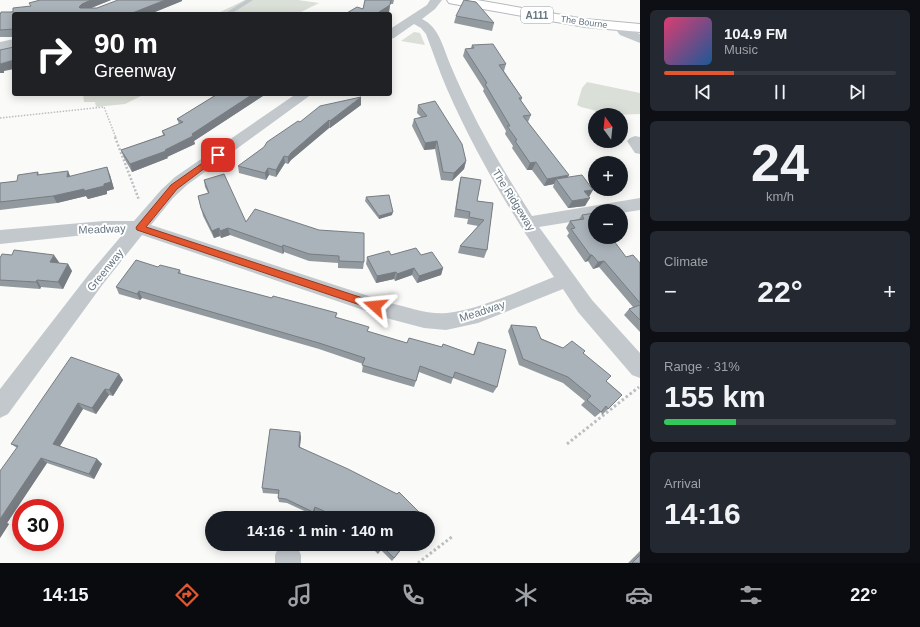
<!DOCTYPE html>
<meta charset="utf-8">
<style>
:root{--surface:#171b24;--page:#242831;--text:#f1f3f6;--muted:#9ea1a6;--line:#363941;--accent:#e4572e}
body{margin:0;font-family:Arial,sans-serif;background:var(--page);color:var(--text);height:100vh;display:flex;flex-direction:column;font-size:15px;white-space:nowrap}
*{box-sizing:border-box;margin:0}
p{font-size:13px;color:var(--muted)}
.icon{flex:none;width:22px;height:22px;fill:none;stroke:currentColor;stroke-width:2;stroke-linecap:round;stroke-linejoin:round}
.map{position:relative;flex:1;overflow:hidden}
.panel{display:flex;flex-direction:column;gap:10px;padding:10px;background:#0d0f14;width:280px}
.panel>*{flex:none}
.hud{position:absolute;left:12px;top:12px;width:380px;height:84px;border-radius:4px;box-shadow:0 2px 10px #0003;background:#202124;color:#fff;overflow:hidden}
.needle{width:26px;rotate:345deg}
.fabs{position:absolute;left:588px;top:108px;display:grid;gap:8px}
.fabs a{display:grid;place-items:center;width:40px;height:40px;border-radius:50%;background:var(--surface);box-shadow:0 2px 10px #0003;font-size:20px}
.speed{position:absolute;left:12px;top:499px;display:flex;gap:8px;font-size:20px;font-weight:700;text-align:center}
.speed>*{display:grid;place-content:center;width:52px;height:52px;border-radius:50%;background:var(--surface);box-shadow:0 2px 10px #0003;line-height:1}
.speed .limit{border:6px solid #d22;background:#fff;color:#111}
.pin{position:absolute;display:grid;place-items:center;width:34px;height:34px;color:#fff;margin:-17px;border-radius:8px;box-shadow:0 2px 6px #0006}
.me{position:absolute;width:44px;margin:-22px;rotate:288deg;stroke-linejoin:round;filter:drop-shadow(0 0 3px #0008)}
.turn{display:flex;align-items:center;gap:14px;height:84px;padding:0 16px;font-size:18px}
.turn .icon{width:52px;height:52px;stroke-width:2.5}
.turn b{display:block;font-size:28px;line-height:34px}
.big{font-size:30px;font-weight:700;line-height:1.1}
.panel .tile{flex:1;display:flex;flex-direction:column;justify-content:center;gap:6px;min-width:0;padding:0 14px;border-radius:6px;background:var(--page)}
.panel .dial{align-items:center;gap:0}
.dial b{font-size:52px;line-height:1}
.song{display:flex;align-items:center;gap:12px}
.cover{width:48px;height:48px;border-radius:6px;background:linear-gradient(135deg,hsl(340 70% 55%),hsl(210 70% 35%))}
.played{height:4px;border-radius:2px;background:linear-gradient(90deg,var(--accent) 30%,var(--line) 30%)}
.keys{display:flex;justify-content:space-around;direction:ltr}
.heat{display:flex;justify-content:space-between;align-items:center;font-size:22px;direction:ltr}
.charge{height:6px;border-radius:3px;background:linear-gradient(90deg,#34c759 31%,var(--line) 0)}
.trip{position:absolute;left:205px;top:511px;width:230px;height:40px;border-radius:20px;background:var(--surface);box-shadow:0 2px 10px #0003;font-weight:700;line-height:40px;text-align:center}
.menu{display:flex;height:64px;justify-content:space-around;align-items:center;background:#090b0e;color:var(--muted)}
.menu .icon{width:28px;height:28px}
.menu .selected{color:var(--accent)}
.menu b{font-size:18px;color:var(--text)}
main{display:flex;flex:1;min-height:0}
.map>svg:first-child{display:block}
</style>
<main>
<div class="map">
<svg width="640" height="563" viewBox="0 0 640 563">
<rect width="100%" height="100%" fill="#fafaf8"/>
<path fill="#dadfd7" d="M245 0H298L319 3 297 14H216Z
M414 32 420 33 425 45 401 41Z
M587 82 640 93V114L613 115 581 107 577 105 582 88Z
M83 94H145L125 104 96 107 95 102H84Z"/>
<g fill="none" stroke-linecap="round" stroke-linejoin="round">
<g stroke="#b5babe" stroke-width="2">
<path id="primary" d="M447 0H477L585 19 640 24V32L585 27 454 4 449 3Z"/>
</g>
<path stroke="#bbbfc2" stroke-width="1.5" stroke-dasharray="1.5 1.5" stroke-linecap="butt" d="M0 118 104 107 116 138"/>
<path stroke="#bbbfc2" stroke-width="2.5" stroke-dasharray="2 2" stroke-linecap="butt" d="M115 137 139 200"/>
<path stroke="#bbbfc2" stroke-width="3" stroke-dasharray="2.5 2.5" stroke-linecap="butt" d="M567 444 639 387
M418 563 453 536"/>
<path fill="#c3c8cc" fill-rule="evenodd" d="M246 0H253L231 14H224Z"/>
<path fill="#c3c8cc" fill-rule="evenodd" d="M430 0H442L435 9 422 19C439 27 443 47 450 64 472 117 501 167 532 216L640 198V210L621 213V211H595V218L539 227 592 300 640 353V378L632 375 578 312 563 289 478 323 446 330 424 328 390 319 142 235 103 284 8 414 0 418V389L89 274 123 234 104 233 0 244V230L104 221H134L161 190 175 177 296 94H312L187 185 173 198 151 225 390 303C408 307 428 315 447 313 479 310 523 289 554 277 513 217 476 155 447 89 439 71 433 52 426 34L421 28 414 24 394 38 390 39V29L427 5Z
M620 23 624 24 628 29 640 34V43L620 35 614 27 616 24Z
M14 39V47L0 50V42Z
M635 136 640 137V154L635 153 627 141 630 138Z
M283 544 297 546 301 555V563H275V555L279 546Z"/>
<use href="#primary" fill="#fff" fill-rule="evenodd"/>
</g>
<path fill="#929a9f" d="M40 0H111L90 8H97L182 1 150 14H14V37H0V15L31 6Z
M365 0H394L393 4H390L389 12 386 14H345L363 9Z
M456 16 494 23 492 31 454 23Z
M472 45 506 64 504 71 522 98 521 101 531 115 528 122 568 178 589 197 585 206 568 208 553 187 554 184 544 186 532 170H527L512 148 513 146 505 134 506 131 483 91 484 89 463 56 465 49 471 48Z
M214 94H266L194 141 195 144 167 157 168 158 132 172 124 158 121 150 163 135 162 131 179 124 177 119 214 96Z
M361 105 330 128H329L291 160 288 164 285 163 276 177 269 175 266 180 239 173 238 166 300 122Z
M418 105 466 161 464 169 452 181 441 180 435 149 424 150 412 126 414 119 421 117 417 113Z
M38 172 39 175 70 176 110 175 114 189 107 191V194L88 199 86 196 57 203 0 210V183L17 181Z
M461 177 477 201 493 203 487 250 484 258 458 253 460 246 478 226 467 224 468 219 454 217 459 184Z
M204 180 246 222 364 262 363 269 338 268V263L309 261 284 252 283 254 230 235 221 238 220 236 214 238 203 216 198 196 208 193 205 187Z
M366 197 392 215 379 219 365 201Z
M582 215 595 237 626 257 640 263V332L624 315 629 309 633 307 599 267 593 269 588 261 585 262 567 236 569 233 566 228 570 221 579 219Z
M391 255H421L443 268 441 275 417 283 412 275 395 281 394 279 376 283 366 264 367 257Z
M0 258 59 262 58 263 68 264 72 271 63 289 41 287 40 289 0 286Z
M158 267 180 270 181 274 272 298 337 313 336 317 368 332 407 343 442 347 473 355 475 349 478 342 497 387 493 393 453 378 451 384 419 372 414 387 362 372 363 364 319 349 142 298 140 300 119 294 116 287Z
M511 325 563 348 583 353 606 381 622 395 602 415 601 412 595 417 581 405 585 401 563 383 519 365 508 331Z
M119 374 123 380 113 396 109 395 96 414 83 409 60 446 97 459 102 464 94 479 47 463 7 523 9 524 0 538 17 448 11 444Z
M301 437 300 447 425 518H331L315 511 313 515 287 503 279 502 278 498V494L263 493 262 488Z
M365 544H406L392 561 381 550 378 554 373 549Z
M640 551V563H628Z"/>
<path fill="#777d82" d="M91 0H111L84 11 82 14 79 7 82 4Z
M165 0H182V1L150 14H130Z
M390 5 389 12 386 14H376Z
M14 60V69L4 71V73H0V64Z
M253 94H266L194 141 195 144 167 157 168 158 132 172 130 164 165 150 192 134Z
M361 97V105L330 128V121Z
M329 120V128L291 160 288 164V157L291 153Z
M437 141 435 149 424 150 425 143Z
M284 156 285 163 276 177V170Z
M466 161 464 169 452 181 454 173Z
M536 162 532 170H527L530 163Z
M107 167 110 175 114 189 107 191V194L88 199 86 196 57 203 53 196 104 184Z
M268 168 269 175 266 180 265 173Z
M68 171 71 178 67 177Z
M569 175 566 182 556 179 554 184 544 186 547 179Z
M593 190 589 197 580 199 584 191Z
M590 198 585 206 568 208 572 201Z
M393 212 392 215 379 219V216Z
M219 228 220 236 214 238 212 231Z
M228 228 230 235 221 238 220 231Z
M283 245 284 252 283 254 282 247Z
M54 255 59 262 55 269 50 262Z
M590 255H592L588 261 585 262Z
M604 261 599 267 593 269 598 262Z
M68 264 72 271 63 289 58 282Z
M414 268 412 275 395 281 397 274Z
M443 268 441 275 417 283 419 276Z
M396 272 394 279 376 283 377 276Z
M37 280 41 287 40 289 36 282Z
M139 291 142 298 140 300 137 294Z
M119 374 123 380 113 396 109 390Z
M105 389 109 395 96 414 92 408Z
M78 403 83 409 58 449 53 444Z
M300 432 301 437 299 452V447Z
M41 458 47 463 7 523 9 524 0 538V519Z
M97 459 102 464 94 479 89 474Z
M315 507V511L313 515V512Z"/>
<path fill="#aab3b9" stroke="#777d82" d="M40 0H91L82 4 79 7 80 8H97L118 0H165L130 14H14V29L0 30V15L1 12H13V8L31 6 29 3Z
M365 0H391L390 5 376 14H345L357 7 363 9Z
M464 0 476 2 494 23 456 16Z
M493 44 506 64 499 65 522 98H519L531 115 523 116 569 175 547 179 536 162 530 163 515 141 517 140 507 126H510L485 84 487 83 465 49 474 48 472 45Z
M14 47V60L0 64V50Z
M215 94H253L192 134 193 136 165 150 166 151 130 164 121 150 165 135 162 131 183 122 177 119 216 95Z
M361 97 330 121 329 120 291 153 288 157 284 156 276 170 268 168 265 173 238 166 264 147 267 142 298 121 300 122 320 106Z
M435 101 462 144 466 161 454 173 443 172 437 141 425 143 414 119 427 116 418 105Z
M107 167 111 182 104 184V186L84 191V189L53 196 0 202V183L17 181 18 175 38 172 37 175 68 171 67 177Z
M224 174 246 222 255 209 319 230 364 233V262L339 261V256L309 254 283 245 282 247 228 228 220 231 219 228 212 231 201 208 198 196 209 193 204 180Z
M582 175 593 190 584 191 590 198 572 201 556 179Z
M461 177 481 180 477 201 493 203 487 250 460 246 484 220 469 217 470 212 456 209Z
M389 195 393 212 379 216 366 197Z
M595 213V237H611L626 257 633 255 640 263V303L604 261 598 262 592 255H590L571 229 575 228 570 221 584 219 582 215Z
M416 248 421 255 432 252 443 268 419 276 414 268 397 274 396 272 377 276 367 257 389 251 391 255Z
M14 250 54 255 50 262 68 264 58 282 37 280 36 282 0 280V258L2 254 12 255Z
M136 260 158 267 160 265 180 270 178 273 272 298 273 296 337 313 335 317 369 327 367 331 407 343 409 338 442 347 443 344 474 355 478 342 506 350 497 387 455 372 453 378 420 366 416 381 362 365 365 358 319 343 139 291 137 294 116 287Z
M640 305V320L629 309Z
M511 325 536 327 541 339 563 348 572 341 585 351 583 353 611 376 606 381 622 395 608 409 606 406 601 412 587 400 591 396 568 377 523 359Z
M71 357 119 374 109 390 105 389 92 408 78 403 53 444 97 459 89 474 41 458 0 519V471L18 446 11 444Z
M270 429 300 432 299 447 348 469 397 494 399 492 425 518H339L315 507 313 512 286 499 278 498 279 490 262 488Z
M371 544H405L394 558 383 547 380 551 374 545Z
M640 555V563H632Z"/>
<path fill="#e4572e" stroke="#94391e" d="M218 152 222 155 221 156 177 189 146 227 378 303 380 306 378 309 375 310 137 230 136 228 137 226 171 185Z"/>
<g text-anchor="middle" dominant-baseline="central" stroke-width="4" stroke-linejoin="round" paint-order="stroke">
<g font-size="9" fill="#657683" stroke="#fff">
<text transform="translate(584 22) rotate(8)">The Bourne</text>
</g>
<rect fill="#fff" stroke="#939fa8" stroke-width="1" x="521" y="7" width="32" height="16" rx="3"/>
<g font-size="10" font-weight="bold" fill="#657683">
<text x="537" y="15">A111</text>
</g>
<g font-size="11" fill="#657683" stroke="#fff">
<text transform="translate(514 200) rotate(58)">The Ridgeway</text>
<text transform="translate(102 229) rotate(-2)">Meadway</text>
<text transform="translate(105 270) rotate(-51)">Greenway</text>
<text transform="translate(482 311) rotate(-18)">Meadway</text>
</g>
</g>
</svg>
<div class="fabs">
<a><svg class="needle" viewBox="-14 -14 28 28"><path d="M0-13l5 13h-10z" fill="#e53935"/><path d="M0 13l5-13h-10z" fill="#9ea1a6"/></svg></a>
<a>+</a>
<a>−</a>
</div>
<div class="speed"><div class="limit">30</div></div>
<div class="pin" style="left:218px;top:155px;background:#d93025"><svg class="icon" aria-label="arrive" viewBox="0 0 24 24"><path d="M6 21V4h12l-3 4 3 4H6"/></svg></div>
<svg class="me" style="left:375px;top:306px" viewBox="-20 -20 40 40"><path d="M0-17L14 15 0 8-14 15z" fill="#e4572e" stroke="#fff" stroke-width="4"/></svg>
<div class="trip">14:16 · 1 min · 140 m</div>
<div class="hud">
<div class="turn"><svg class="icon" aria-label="right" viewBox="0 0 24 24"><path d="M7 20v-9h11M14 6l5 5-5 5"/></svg><div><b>90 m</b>Greenway</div></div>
</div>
</div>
<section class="panel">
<div class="tile">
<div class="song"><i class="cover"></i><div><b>104.9 FM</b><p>Music</p></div></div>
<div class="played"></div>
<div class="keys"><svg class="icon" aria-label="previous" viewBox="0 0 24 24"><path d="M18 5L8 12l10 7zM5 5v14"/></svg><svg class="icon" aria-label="pause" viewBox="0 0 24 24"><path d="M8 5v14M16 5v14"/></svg><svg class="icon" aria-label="next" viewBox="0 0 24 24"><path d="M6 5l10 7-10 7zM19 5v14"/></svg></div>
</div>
<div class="tile dial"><b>24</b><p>km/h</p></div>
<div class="tile"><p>Climate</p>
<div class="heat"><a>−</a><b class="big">22°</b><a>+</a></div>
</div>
<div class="tile"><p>Range · 31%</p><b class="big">155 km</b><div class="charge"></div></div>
<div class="tile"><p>Arrival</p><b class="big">14:16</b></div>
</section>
</main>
<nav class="menu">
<b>14:15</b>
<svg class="icon selected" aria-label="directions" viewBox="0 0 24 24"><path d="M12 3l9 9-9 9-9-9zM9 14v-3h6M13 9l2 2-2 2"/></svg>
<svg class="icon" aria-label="music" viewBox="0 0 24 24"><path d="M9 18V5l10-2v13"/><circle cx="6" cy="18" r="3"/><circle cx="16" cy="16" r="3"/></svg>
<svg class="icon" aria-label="phone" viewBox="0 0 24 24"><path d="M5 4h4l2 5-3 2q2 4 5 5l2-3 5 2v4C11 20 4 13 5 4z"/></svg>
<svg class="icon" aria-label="climate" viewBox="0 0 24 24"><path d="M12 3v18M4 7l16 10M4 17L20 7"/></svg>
<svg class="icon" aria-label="car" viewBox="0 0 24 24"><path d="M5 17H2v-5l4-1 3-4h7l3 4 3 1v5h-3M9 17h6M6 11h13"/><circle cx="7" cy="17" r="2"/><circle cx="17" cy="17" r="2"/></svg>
<svg class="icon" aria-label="filters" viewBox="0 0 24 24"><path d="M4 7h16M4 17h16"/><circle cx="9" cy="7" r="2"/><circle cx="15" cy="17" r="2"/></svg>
<b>22°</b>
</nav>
